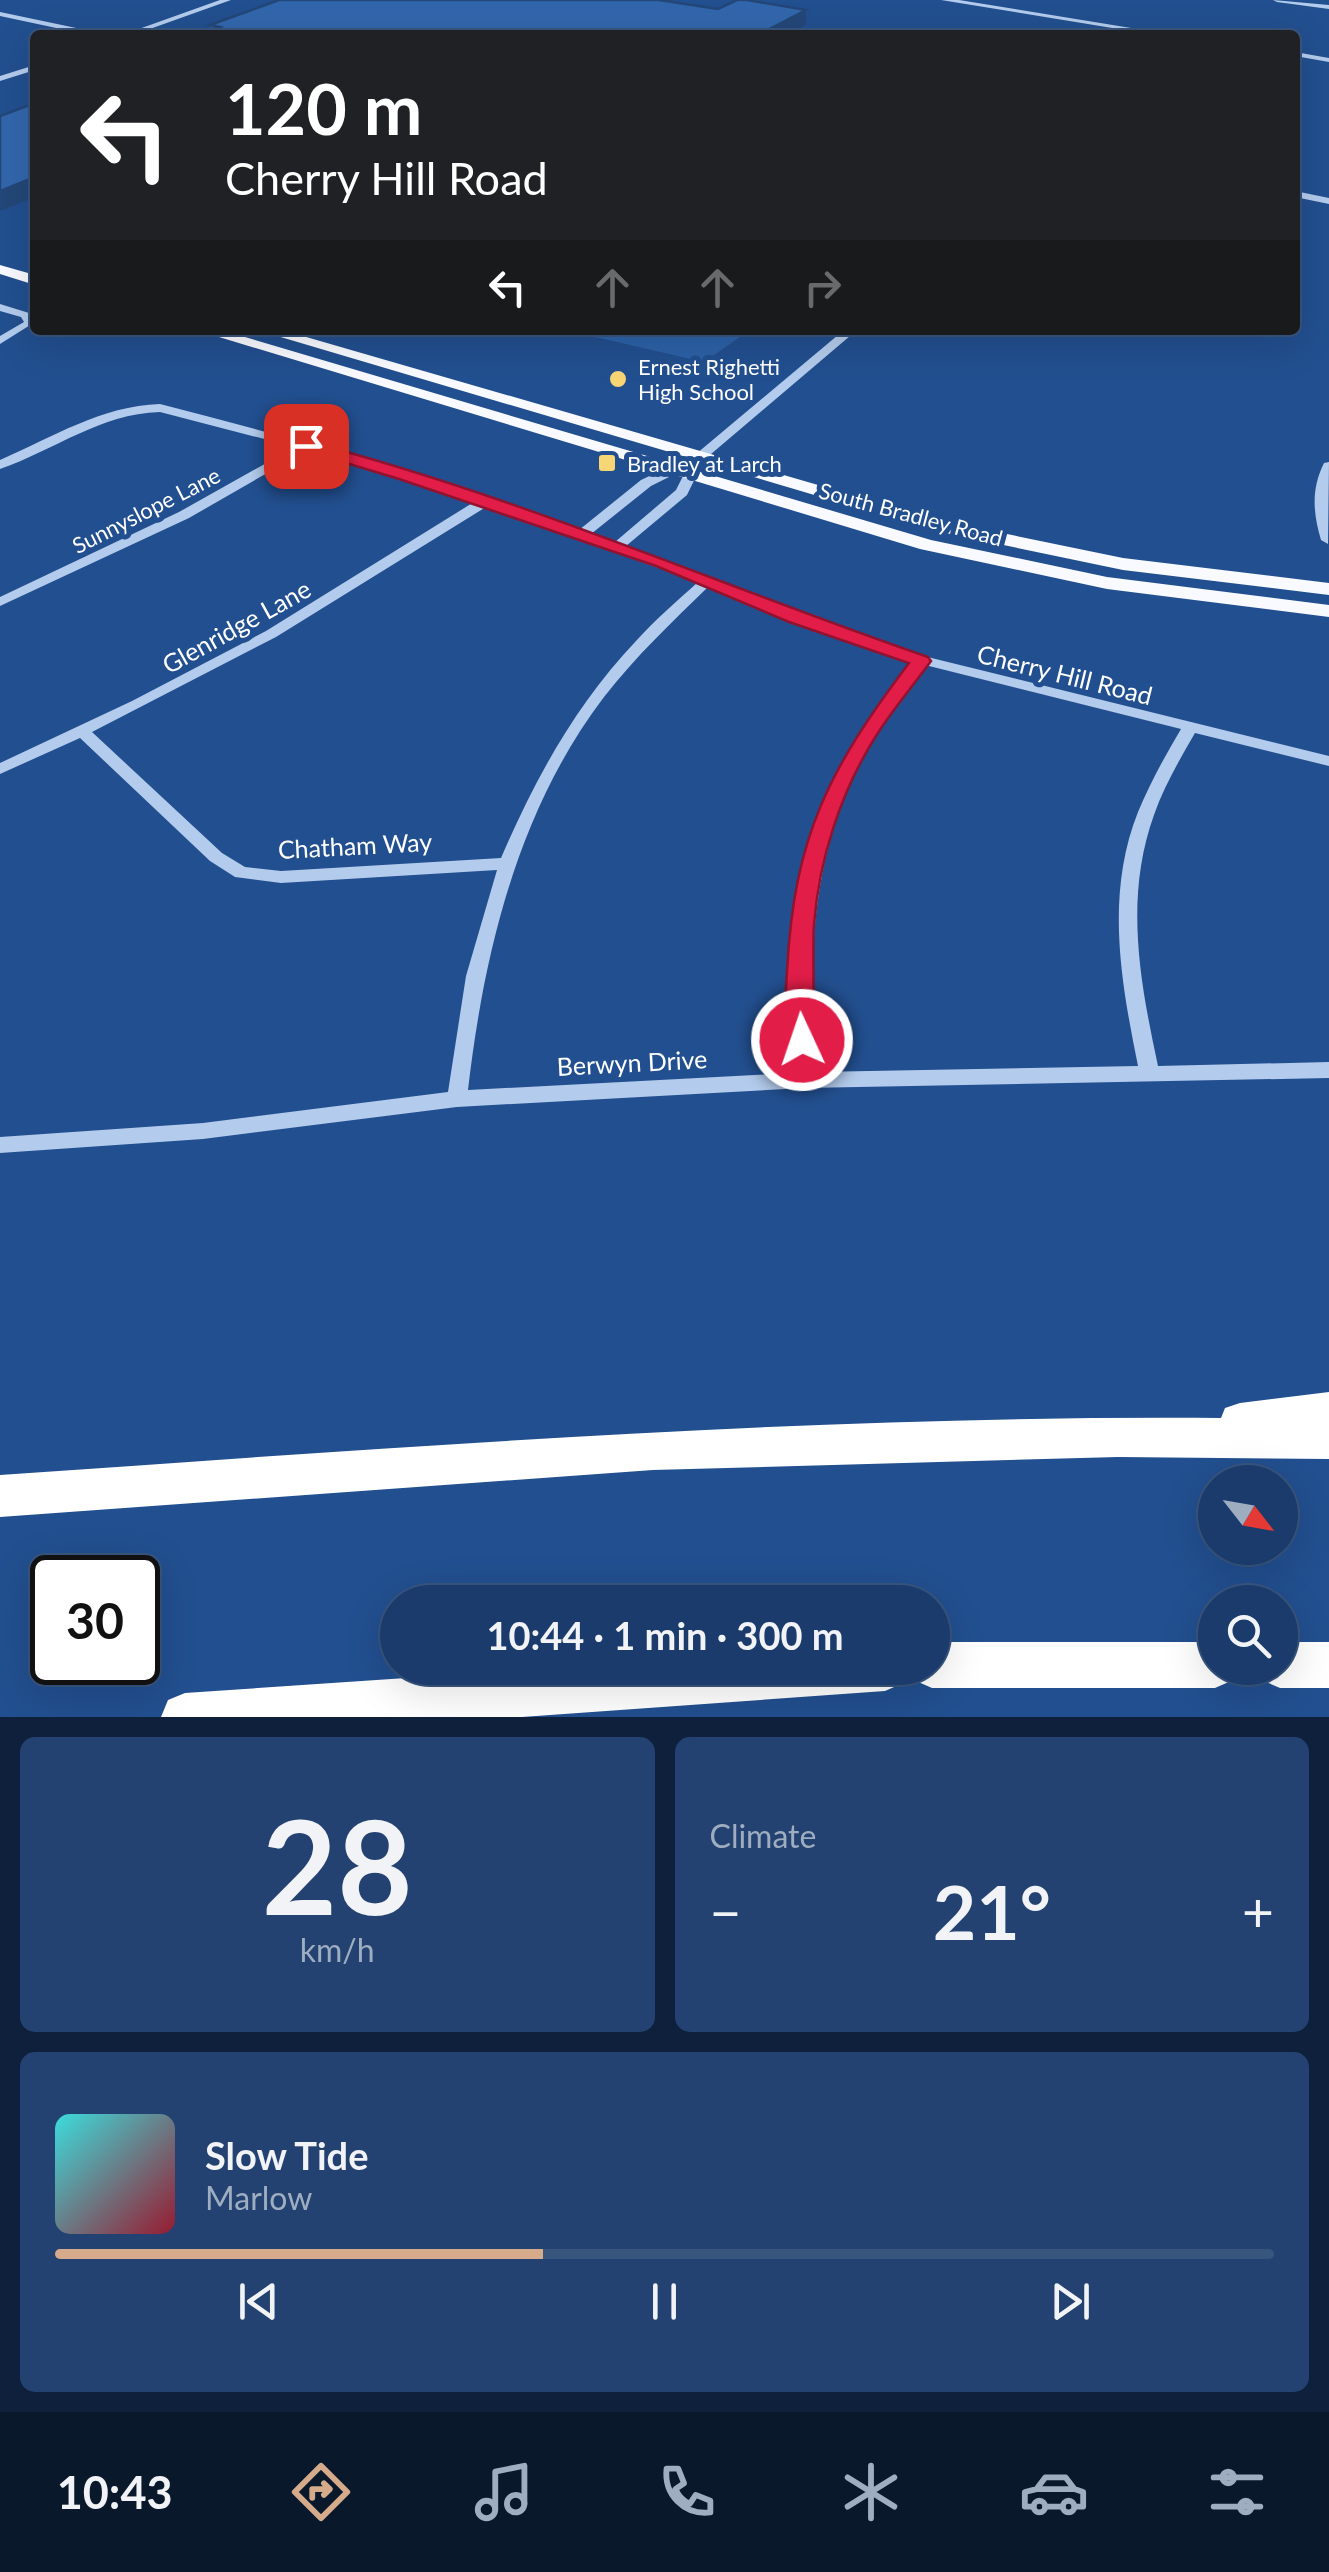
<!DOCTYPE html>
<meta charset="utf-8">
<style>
:root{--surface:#1a3b6b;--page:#234271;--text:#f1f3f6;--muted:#9fadc1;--line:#38557e;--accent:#d6ab8b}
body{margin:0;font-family:Lato,sans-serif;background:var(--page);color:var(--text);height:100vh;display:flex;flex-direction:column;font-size:38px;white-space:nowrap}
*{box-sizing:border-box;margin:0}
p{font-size:32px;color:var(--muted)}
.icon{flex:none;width:55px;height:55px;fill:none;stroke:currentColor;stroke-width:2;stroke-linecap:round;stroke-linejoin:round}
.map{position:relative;height:1717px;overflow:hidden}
.drawer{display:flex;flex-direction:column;gap:20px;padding:20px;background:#0e203b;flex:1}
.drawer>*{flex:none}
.banner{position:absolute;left:30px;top:30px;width:1270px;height:305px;border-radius:10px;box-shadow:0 10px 40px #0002,0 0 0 2px var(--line);background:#202124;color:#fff;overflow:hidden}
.needle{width:65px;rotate:121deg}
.fabs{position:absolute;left:1198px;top:1465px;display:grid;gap:20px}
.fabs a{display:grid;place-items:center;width:100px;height:100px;border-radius:50%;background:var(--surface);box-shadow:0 10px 40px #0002,0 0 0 2px var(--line);font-size:50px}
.speed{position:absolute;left:30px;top:1555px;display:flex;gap:20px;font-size:50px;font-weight:700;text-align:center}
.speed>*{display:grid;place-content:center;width:130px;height:130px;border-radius:50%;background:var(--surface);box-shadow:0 10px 40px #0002,0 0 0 2px var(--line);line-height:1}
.speed .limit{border:5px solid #111;border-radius:15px;background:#fff;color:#111}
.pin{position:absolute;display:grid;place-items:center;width:85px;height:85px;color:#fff;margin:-42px;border-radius:20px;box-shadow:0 5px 15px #0006}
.me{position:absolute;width:110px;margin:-55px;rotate:357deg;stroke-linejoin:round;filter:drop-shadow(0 0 8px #0008)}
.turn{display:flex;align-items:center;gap:35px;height:210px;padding:0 30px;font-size:45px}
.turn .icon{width:130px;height:130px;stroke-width:2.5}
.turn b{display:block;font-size:70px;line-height:85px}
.lanes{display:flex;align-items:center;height:95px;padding:0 30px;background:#0003;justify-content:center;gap:50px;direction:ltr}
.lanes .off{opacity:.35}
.big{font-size:75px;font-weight:700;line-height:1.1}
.drawer .widget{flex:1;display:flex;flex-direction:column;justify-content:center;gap:15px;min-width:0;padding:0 35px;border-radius:15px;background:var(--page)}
.drawer .dial{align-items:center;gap:0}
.dial b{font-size:130px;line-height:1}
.song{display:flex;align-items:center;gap:30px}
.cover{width:120px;height:120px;border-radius:15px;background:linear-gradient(135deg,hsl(180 70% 55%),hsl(350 70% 35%))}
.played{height:10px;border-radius:5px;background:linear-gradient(90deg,var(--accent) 40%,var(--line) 40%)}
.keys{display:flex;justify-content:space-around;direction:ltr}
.heat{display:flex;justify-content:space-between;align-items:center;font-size:55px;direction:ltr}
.drawer .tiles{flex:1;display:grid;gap:20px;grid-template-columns:1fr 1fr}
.widget:last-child{grid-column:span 2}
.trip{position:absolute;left:380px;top:1585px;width:570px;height:100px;border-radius:50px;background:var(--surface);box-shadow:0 10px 40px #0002,0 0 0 2px var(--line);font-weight:700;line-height:100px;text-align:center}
.menu{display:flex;height:160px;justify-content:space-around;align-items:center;background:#0a182b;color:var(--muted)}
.menu .icon{width:70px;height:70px}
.menu .on{color:var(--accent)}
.menu b{font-size:45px;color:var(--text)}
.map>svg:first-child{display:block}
</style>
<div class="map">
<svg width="1329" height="1717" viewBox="0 0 1329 1717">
<rect width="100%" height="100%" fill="#224f8f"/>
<path fill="#2c61a7" d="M565 330H750L704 362Z"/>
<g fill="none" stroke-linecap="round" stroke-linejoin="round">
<path fill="#b3cbec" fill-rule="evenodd" d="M220 0H231L133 35H122Z
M941 0H959L1174 35H1155Z
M1273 0 1329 5V9L1277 2Z
M0 12 100 33 104 35H89L0 16Z
M1295 52 1329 58V62L1295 56Z
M35 65V70L0 81V76Z
M1295 117 1299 118V122L1295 123Z
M1295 191 1329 198V204L1295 197Z
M0 304 29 313 35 322 0 344V336L24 322 21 317 0 311Z
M844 330H857L704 460 687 495 626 546 899 650 1329 756V766L1195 733C1180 759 1164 786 1154 815 1124 898 1140 982 1158 1066L1329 1062V1078L805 1088 457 1107 203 1139 0 1153V1137L203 1123 448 1092 466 976 497 870 281 883 235 877 210 861 80 738 0 774V763L132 701 266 631 474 502 307 450 189 518 0 606V597L179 512 295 447 160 412C99 414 55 450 0 469V460C53 437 101 406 160 404 302 440 441 482 579 530L641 480 696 454ZM687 468 676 490 615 542 591 534 651 486ZM486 507 698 582C677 601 655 620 636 641 576 704 535 779 501 858L281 871 245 867 222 853 92 732 276 637ZM709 586 889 656 912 662C888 695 862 728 844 765 792 866 789 962 795 1073L468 1090C484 952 518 810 604 697 636 656 672 622 709 586ZM925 665 1181 729C1165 756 1150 783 1138 812 1105 895 1121 982 1138 1066L815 1072C808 964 810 860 861 762 879 728 903 697 925 665Z
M1329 462 1328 544 1321 540C1313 513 1311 489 1324 463Z"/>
<path fill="#f8faff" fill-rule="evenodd" d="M0 265 35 275V285L0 274Z
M196 330H221L931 540 1107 577 1329 605V617L1107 589 920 549Z
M257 330H282L939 520 1123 558 1329 583V595L1123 570 936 531Z"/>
<path fill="#fff" fill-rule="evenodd" d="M1329 1392V1459L1118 1457 653 1470 0 1517V1475C407 1447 813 1415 1221 1418L1225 1408 1240 1403Z
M932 1642H1215V1668H1237L1231 1681 1215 1688H932L916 1681 910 1668H932Z
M1280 1642H1329V1688H1280L1264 1681 1258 1668H1280Z
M555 1668H908L901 1684 885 1691 522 1717H161L168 1700 185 1693Z"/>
</g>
<path fill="#2b5894" d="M210 25H806L787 35H203V33L211 30Z"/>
<path fill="#234778" d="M806 10V25L787 35H758Z
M35 177V197L0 211V191Z"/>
<path fill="#3266ac" stroke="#234778" stroke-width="2.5" d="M279 0H659L718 9 737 0H747L806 10 758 35H689L666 31 658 35H216L203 33 220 27 210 25Z
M35 103V177L0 191V116Z"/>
<path fill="#e11d48" stroke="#92132f" stroke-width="2.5" d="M306 441C519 496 721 586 928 657L931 661C913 686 892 710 876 736 841 791 819 859 814 925 812 945 816 1038 811 1047H792C781 1027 786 994 787 971 794 836 829 769 909 663L789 622 656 566 399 479 300 449V443Z"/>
<g fill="#f8d575" stroke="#224f8f" stroke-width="4">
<circle cx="618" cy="379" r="10"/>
<rect x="597" y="453" width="20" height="20" rx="5"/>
</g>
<g text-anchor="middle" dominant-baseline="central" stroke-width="10" stroke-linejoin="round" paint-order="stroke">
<g font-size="22" fill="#fff" stroke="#224f8f" text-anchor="start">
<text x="638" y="366">Ernest Righetti<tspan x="638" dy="25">High School</tspan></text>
<text x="627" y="463">Bradley at Larch</text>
</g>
<g font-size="22" fill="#fff" stroke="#224f8f">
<text transform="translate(146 510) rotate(-27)">Sunnyslope Lane</text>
<text transform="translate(911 514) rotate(15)">South Bradley Road</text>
</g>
<g font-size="25" fill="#fff" stroke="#224f8f">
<text transform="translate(236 626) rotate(-29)">Glenridge Lane</text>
<text transform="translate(1065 674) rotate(14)">Cherry Hill Road</text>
<text transform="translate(355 845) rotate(-3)">Chatham Way</text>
<text transform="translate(632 1062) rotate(-3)">Berwyn Drive</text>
</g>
</g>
</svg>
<div class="fabs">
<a><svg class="needle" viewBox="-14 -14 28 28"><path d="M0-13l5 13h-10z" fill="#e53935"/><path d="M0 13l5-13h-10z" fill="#9fadc1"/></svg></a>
<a><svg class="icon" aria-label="search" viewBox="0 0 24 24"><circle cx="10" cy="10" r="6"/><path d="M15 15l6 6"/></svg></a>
</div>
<div class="speed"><div class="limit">30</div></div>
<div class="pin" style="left:306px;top:446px;background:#d93025"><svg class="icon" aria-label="arrive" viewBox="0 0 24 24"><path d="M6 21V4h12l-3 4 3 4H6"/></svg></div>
<svg class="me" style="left:802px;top:1040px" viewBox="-20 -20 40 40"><circle r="17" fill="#e11d48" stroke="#fff" stroke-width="3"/><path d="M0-11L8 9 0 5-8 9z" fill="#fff"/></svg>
<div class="trip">10:44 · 1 min · 300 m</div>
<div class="banner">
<div class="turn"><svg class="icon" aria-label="left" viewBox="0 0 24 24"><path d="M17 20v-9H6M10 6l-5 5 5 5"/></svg><div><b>120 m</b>Cherry Hill Road</div></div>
<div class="lanes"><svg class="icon" aria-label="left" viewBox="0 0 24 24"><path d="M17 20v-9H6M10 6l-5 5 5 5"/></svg><svg class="icon off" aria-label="ahead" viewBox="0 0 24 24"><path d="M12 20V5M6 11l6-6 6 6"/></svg><svg class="icon off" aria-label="ahead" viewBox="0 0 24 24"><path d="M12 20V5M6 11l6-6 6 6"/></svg><svg class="icon off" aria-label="right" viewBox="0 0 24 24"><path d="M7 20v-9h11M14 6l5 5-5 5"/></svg></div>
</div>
</div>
<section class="drawer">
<div class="tiles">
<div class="widget dial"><b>28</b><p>km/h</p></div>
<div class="widget"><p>Climate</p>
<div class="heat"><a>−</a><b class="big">21°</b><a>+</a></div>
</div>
<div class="widget">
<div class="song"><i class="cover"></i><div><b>Slow Tide</b><p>Marlow</p></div></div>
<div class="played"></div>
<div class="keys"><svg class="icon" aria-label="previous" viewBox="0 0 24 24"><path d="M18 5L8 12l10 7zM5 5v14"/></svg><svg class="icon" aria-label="pause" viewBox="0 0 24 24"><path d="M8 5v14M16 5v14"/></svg><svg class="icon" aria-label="next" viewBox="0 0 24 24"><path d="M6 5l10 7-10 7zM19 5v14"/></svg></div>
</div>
</div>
</section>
<nav class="menu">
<b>10:43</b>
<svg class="icon on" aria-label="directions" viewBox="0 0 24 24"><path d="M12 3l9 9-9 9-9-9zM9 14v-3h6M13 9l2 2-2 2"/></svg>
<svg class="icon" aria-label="music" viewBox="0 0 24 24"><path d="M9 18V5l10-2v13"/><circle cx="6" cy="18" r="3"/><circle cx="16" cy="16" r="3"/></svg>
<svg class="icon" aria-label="phone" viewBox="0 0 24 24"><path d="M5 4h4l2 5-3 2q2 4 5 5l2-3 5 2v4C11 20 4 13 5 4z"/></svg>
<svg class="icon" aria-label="climate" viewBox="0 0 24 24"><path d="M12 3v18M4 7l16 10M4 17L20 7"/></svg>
<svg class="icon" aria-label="car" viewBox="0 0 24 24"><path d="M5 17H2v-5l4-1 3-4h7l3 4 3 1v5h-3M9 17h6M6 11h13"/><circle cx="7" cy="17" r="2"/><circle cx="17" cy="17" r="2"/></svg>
<svg class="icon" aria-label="filters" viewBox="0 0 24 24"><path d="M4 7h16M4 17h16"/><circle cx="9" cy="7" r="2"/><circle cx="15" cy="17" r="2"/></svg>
</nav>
